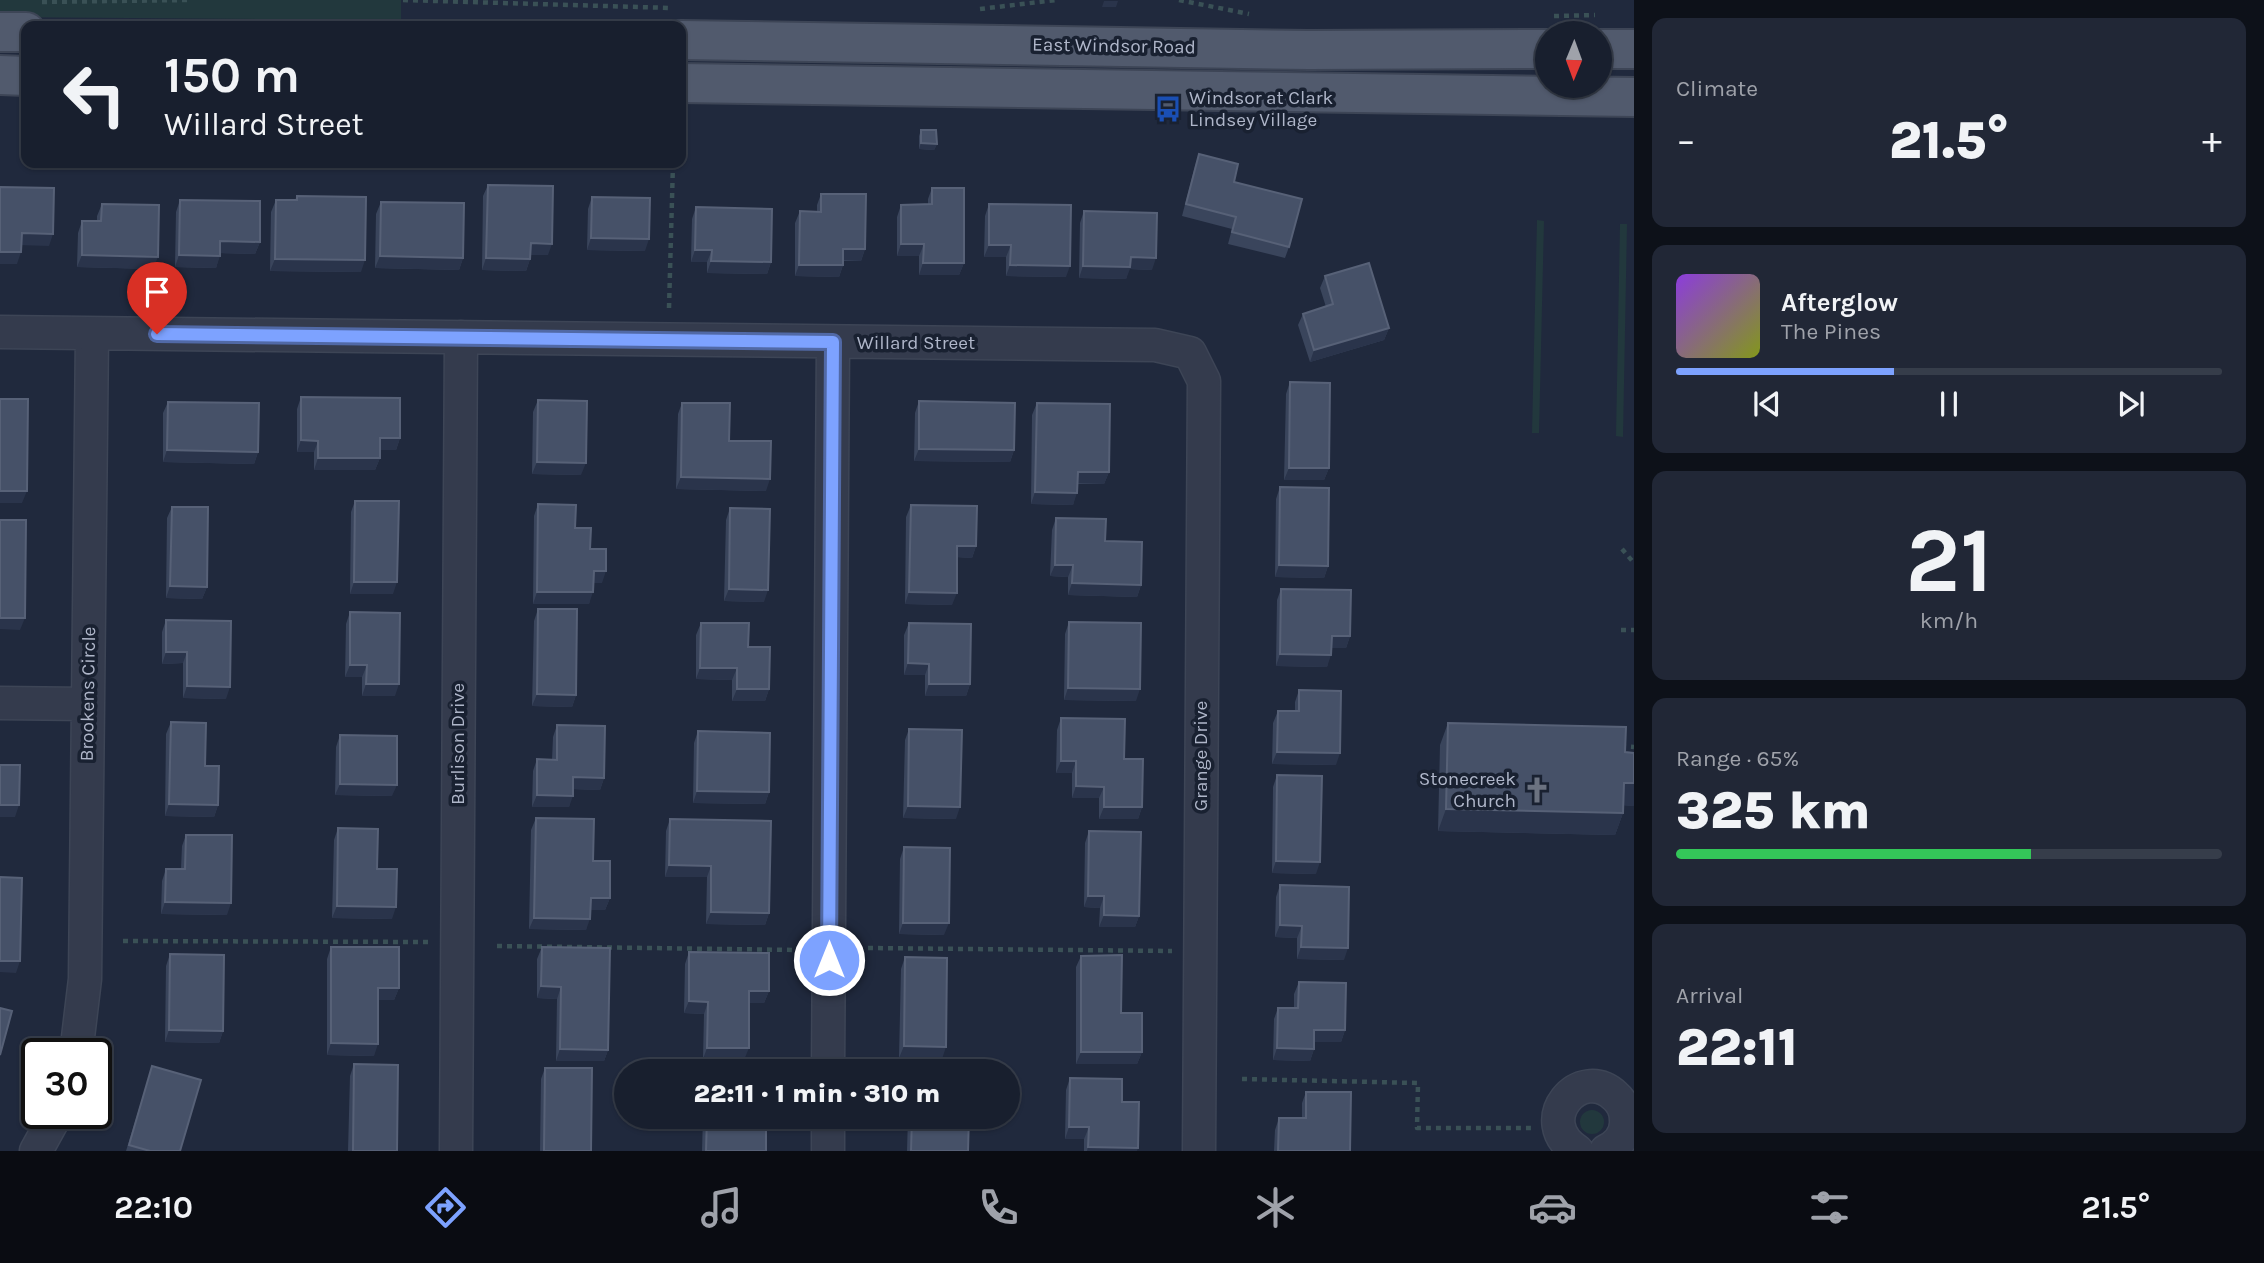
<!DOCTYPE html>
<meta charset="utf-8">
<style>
:root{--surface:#181f2e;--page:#212736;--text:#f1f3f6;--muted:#9fa2aa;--line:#363d4a;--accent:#7da2ff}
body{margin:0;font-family:Karla,sans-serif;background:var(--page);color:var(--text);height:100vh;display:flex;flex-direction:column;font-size:26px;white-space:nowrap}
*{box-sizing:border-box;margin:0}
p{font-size:23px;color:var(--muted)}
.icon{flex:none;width:38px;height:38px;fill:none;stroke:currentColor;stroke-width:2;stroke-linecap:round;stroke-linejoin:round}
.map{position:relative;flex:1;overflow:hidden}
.panel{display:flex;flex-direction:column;gap:18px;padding:18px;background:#0d1119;width:630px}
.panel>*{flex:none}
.hud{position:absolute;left:21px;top:21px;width:665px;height:147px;border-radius:14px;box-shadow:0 2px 5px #0004,0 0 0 2px var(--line);background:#181f2e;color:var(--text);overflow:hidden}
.needle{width:46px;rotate:181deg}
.controls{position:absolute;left:1535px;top:21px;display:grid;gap:14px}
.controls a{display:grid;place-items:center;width:77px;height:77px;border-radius:50%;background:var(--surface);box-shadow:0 2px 5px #0004,0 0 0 2px var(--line);font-size:35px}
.speed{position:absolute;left:21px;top:1038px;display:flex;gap:14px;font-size:35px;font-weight:700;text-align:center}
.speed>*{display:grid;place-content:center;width:91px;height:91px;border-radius:50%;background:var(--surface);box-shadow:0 2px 5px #0004,0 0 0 2px var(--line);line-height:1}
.speed .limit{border:4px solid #111;border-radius:10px;background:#fff;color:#111}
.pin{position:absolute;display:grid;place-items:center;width:60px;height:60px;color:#fff;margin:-72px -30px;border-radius:50% 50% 50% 0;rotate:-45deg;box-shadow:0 0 7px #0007}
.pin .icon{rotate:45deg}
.me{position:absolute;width:77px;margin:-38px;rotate:0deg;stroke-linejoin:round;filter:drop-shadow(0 0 5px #0008)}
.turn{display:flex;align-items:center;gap:24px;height:147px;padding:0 28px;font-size:32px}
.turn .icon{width:91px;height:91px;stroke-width:2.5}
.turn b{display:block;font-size:49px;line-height:60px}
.big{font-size:52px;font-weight:800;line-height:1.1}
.panel .card{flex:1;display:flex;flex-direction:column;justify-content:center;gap:10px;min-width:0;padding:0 24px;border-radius:14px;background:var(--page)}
.panel .dial{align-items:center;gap:0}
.dial b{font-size:91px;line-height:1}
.song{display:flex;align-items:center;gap:21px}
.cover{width:84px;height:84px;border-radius:10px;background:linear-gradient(135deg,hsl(270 70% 55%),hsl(70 70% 35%))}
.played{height:7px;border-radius:4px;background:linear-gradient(90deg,var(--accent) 40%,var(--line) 40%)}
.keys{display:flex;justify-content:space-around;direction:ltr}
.heat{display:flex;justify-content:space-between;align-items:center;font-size:38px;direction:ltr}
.charge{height:10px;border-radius:5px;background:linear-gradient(90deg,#34c759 65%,var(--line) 0)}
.trip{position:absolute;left:614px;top:1059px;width:406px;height:70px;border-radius:35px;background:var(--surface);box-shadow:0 2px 5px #0004,0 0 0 2px var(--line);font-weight:800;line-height:70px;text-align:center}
.dock{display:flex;height:112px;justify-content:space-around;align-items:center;background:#0a0c12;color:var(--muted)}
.dock .icon{width:49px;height:49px}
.dock .current{color:var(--accent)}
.dock b{font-size:32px;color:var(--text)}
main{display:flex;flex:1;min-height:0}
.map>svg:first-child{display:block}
</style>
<main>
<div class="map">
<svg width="1634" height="1151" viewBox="0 0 1634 1151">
<rect width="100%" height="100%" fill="#20293d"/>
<path fill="#22383d" d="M0 0H401V20L0 17Z
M1537 220 1544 221 1539 433H1532Z
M1620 224H1627L1623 437 1616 436Z
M1580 1122a12 12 0 1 1 24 0a12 12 0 1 1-24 0Z"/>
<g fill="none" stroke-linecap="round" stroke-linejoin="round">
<g stroke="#3d4556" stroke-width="35">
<path id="minor" d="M0 332 1155 345 1190 353 1204 381 1199 1151
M0 703 88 704
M76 1054 85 979 92 334
M828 1071 833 342
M36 1151 57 1113
M456 1151 461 337
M828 1151V1116
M1577 1151C1531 1121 1580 1063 1615 1096 1622 1102 1626 1111 1626 1120 1627 1134 1618 1145 1606 1151"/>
</g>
<g stroke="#3d4556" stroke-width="42">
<path id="major" d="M0 32H26
M681 40 1309 50 1547 49
M1600 49H1634
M0 75 26 76
M681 83 1634 97"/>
</g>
<path stroke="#3a5156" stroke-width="4.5" stroke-dasharray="5 5" stroke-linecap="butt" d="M403 0 671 8
M1179 0 1249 14
M42 2 188 0
M980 9 1056 0
M1554 16 1595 15
M669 308 673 163
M1622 549 1634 563
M1621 630H1634
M1621 746 1634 747
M123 941 429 942
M497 946 800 950
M868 948 1172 951
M1242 1079 1418 1083 1417 1128H1532"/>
<use href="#minor" stroke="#343b4d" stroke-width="32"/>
<use href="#major" stroke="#515a6d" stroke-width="38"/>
</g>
<path fill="#3a455c" d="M921 130 937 144 934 150 919 149V136Z
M1199 154 1234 182 1289 247 1285 258 1228 244 1232 229 1182 216 1195 166Z
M488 185 548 255H531L530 259 526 271 482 270 483 196Z
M932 188 964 263 959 275H919V256H897V217L901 205H928V199Z
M821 194 865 249 861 261H843V265L839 277 795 276V223L800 211 817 212V205Z
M297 196 361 272 270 271 271 212 276 200H295Z
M592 197 645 251 587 250 588 209Z
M180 200 260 242 255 254 220 253 216 268 175 267 176 212Z
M381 202 463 258 459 270 375 268 376 214Z
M102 204 153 269 77 267 78 233 82 221H97V216Z
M989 204 1066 277 1006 276V257H984L985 216Z
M696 207 771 262 767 274 707 273V262H691L692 219Z
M1084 211 1152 270 1129 269 1126 279 1079 278 1080 223Z
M1325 276 1389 328 1384 340 1310 362 1298 325 1303 314 1326 307 1320 288Z
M1290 382 1329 468 1324 480H1284L1286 394Z
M301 397 400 438 396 450H380V458L375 470H314V452H297V409Z
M538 400 581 475 532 474 533 412Z
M919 401 1014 450 1010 462 914 461 915 413Z
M168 402 258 452 254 464 163 462V413Z
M682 403 729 441 766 491 676 489 678 414Z
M1037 403 1109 472 1104 484H1078L1073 505 1031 504 1032 415Z
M1280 487 1328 566 1324 578 1275 577 1276 499Z
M355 501 393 594H350L351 512Z
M538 504 575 528 590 549 602 583H593L589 604H533L534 516Z
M911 505 976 546 972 558 957 557 952 605 905 604 906 517Z
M172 507 207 587 202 599 166 598 167 518Z
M730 508 764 602 724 601 726 520Z
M1056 518 1105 541 1141 585 1137 597 1068 595V577L1050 576 1052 530Z
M1281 589 1350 636 1346 648H1331L1327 667 1276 666 1277 600Z
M538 609 576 695 572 707 532 706 534 621Z
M350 612 395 696H362V677H345L346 624Z
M166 620 226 699 183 698V663L162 664V632Z
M1069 622 1136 701 1064 700 1065 634Z
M701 623 748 647 769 689 765 701H732V680L696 679V635Z
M909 623 970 684 966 696H925V675H904V635Z
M1299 690 1336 765 1272 764 1273 723 1278 711H1295V702Z
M1061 718 1124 759 1142 807 1138 819H1099V798H1072V773H1056L1057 730Z
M171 722 205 766 218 805 214 817 165 816 166 734Z
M1448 723 1625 752 1634 753V806L1623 805V813L1615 835 1438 831 1440 745Z
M557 725 604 778 600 790 573 789 569 807H532L533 771 537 759 552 760 553 737Z
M909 729 956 819 903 818 905 740Z
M698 731 769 792 765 804 693 803 694 743Z
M340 735 392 796 335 795 336 747Z
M1277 775 1316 874 1272 873 1273 787Z
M536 818 593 861 610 898 605 910H590L586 930 529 929 531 830Z
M670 819 769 913 765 925 706 924 707 877H665L666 831Z
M338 828 377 869 392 919 332 918 334 840Z
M1089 831 1139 916 1135 927H1099L1100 908 1084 907 1085 843Z
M186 835 227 915 161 914 162 881 166 869H181L182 846Z
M904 847 944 935 899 934 900 859Z
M1280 885 1344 960 1297 959V938L1275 937 1276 897Z
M331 947 399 988 394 1000H378L374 1056 327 1055V959Z
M542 947 608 1050 604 1061H556L557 999 537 998V959Z
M689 952 769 991 764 1003H749L744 1060 703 1059 704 1014 684 1013 685 964Z
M170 954 223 1031 219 1043 165 1042 166 966Z
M1081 956 1121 1013 1142 1052 1137 1064H1076V967Z
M905 957 942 1059 899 1058 901 969Z
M1299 982 1345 1030 1341 1042H1314V1049L1310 1061 1273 1060 1274 1019 1278 1008H1294V994Z
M354 1064 397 1151H348L350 1076Z
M152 1066 180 1151H126Z
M545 1068 591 1151H540L541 1079Z
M1070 1078 1122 1102 1137 1151H1084V1139H1065L1066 1090Z
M1306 1092 1350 1151H1274L1275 1130 1279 1118H1302V1103Z
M703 1116H766V1151H702Z
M908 1116H969L968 1151H907Z"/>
<path fill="#2a344b" d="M1104 1H1118L1116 7H1102Z
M921 143 937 144 934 150 919 149Z
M22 233 53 234 49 246 17 245Z
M591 238 649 239 645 251 587 250Z
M220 241 260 242 255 254 216 253Z
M531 243 552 244 548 255H526Z
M901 244H924L919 256H897Z
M989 245H1011L1006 257H984Z
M843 249H865L861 261 839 260Z
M695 250H712L707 262H691Z
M0 252H21L17 264H0Z
M82 255 158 257 153 269 77 267Z
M179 255 220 256 216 268 175 267Z
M380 256 463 258 459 270 375 268Z
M1131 257 1156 258 1152 270 1130 269 1126 279 1079 278 1083 266Z
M486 258 530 259 526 271 482 270Z
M275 259 365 260 361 272 270 271Z
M711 261 771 262 767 274 707 273Z
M923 263H964L959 275H919Z
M799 265H843L839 277 795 276Z
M1010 265 1070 266 1066 277 1006 276Z
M1389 328 1384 340 1310 362 1314 350Z
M380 438H400L396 450H375Z
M301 440 318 441 314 452H297Z
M919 449 1014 450 1010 462 914 461Z
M167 450 258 452 254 464 163 462Z
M318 458H380L375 470H314Z
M537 462 586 463 581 475 532 474Z
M1289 468H1329L1324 480H1284Z
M1078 472H1109L1104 484 1073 483Z
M681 477 770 479 766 491 676 489Z
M0 491H27L22 503H0Z
M1035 492 1077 493 1073 505 1031 504Z
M957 546H976L972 558 953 557Z
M1055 565H1073L1068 577 1050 576Z
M1279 565 1328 566 1324 578 1275 577Z
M594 571H606L602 583H589Z
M354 582H397L393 594H350Z
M1072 583 1141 585 1137 597 1068 595Z
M170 586 207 587 202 599 166 598Z
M729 589 768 590 764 602 724 601Z
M537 592H593L589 604H533Z
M909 592 957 593 952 605 905 604Z
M0 618H25L20 630 0 629Z
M1332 636H1350L1346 648H1327Z
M166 652H187L183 663 162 664Z
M1280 654 1331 655 1327 667 1276 666Z
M908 663 929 664 925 675H904Z
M350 665H367L362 677H345Z
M700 668H737L732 680 696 679Z
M366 684H399L395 696H362Z
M929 684H970L966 696H925Z
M187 686 230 687 226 699 183 698Z
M1068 688 1140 689 1136 701 1064 700Z
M737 689H769L765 701H732Z
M537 694 576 695 572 707 532 706Z
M1277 752 1340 753 1336 765 1272 764Z
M1061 761H1076L1072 773H1056Z
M573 777 604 778 600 790 569 789Z
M1624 783H1634V806L1616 805Z
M340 784 397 785 392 796 335 795Z
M1076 786 1104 787 1099 798H1072Z
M697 791 769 792 765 804 693 803Z
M537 795 573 796 569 807H532Z
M169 804 218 805 214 817 165 816Z
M0 805H19L15 817H0Z
M908 806 960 807 956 819 903 818Z
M1104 807H1142L1138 819H1099Z
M1446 809 1623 813 1615 835 1438 831Z
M1276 861 1320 862 1316 874 1272 873Z
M669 865 711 866 707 877H665Z
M1088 896H1104L1100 908 1084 907Z
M591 898H610L605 910H586Z
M165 902 231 903 227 915 161 914Z
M337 906 396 907 392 919 332 918Z
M711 912 769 913 765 925 706 924Z
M1104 915 1139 916 1135 927H1099Z
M534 918 590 919 586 930 529 929Z
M903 923H949L944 935 899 934Z
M1280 925 1302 926 1297 938 1275 937Z
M1301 947 1348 948 1344 960 1297 959Z
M0 961H20L16 973 0 972Z
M541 986 561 987 557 999 537 998Z
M378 988H399L394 1000H374Z
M749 991H769L764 1003H745Z
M689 1001 708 1002 704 1014 684 1013Z
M169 1030 223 1031 219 1043 165 1042Z
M1314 1030H1345L1341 1042H1310Z
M331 1043 378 1044 374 1056 327 1055Z
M904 1046 946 1047 942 1059 899 1058Z
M707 1048H749L744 1060 703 1059Z
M1277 1048 1314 1049 1310 1061 1273 1060Z
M560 1049 608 1050 604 1061H556Z
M1081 1052H1142L1137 1064H1076Z
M1069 1127H1089L1084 1139H1065Z
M1088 1147 1138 1148 1137 1151H1087Z"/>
<path fill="#465168" stroke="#576177" stroke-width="2" d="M921 130H936L937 144 921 143Z
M1199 154 1238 164 1234 182 1302 199 1289 247 1232 232 1236 217 1186 204Z
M488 185 553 186 552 244 531 243 530 259 486 258Z
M0 187 54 188 53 234 22 233 21 252H0Z
M932 188H964V263H923L924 244H901V205L932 204Z
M821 194H866L865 249H843V265H799L800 211 821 212Z
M297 196 366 197 365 260 275 259 276 200H297Z
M592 197 650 198 649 239 591 238Z
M180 200 260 201V242L220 241V256L179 255Z
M381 202 464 203 463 258 380 256Z
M102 204 159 205 158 257 82 255V221H101Z
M989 204 1071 205 1070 266 1010 265 1011 245H989Z
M696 207 772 209 771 262 711 261 712 250H695Z
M1084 211 1157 213 1156 258 1131 257 1130 267 1083 266Z
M1369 263 1389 328 1314 350 1303 314 1333 304 1325 276Z
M1290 382 1330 383 1329 468H1289Z
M301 397 400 398V438H380V458H318V441L301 440Z
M0 399H28L27 491H0Z
M538 400 587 401 586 463 537 462Z
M919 401 1015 403 1014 450 919 449Z
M168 402 259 403 258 452 167 450Z
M682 403H730L729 441H771L770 479 681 477Z
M1037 403 1110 404 1109 472H1078L1077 493 1035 492Z
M1280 487 1329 488 1328 566 1279 565Z
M355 501H399L397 582H354Z
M538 504 576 505 575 528H591L590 549H606V571H594L593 592H537Z
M911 505 977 506 976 546H957V593L909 592Z
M172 507H208L207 587 170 586Z
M730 508 770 509 768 590 729 589Z
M1056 518 1106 519 1105 541 1142 542 1141 585 1072 583 1073 565H1055Z
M0 520H26L25 618H0Z
M1281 589 1351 590 1350 636H1332L1331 655 1280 654Z
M538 609H577L576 695 537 694Z
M350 612 400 613 399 684H366L367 665H350Z
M166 620 231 621 230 687 187 686V652H166Z
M1069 622 1141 623 1140 689 1068 688Z
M701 623H749L748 647H770L769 689H737V668H700Z
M909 623 971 624 970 684H929V664L908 663Z
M1299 690 1341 691 1340 753 1277 752 1278 711H1299Z
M1061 718 1125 719 1124 759H1143L1142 807H1104V787L1076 786V761H1061Z
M171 722 206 723 205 766H219L218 805 169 804Z
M1448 723 1626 727 1625 752 1634 753V783H1624L1623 813 1446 809Z
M557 725 605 726 604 778 573 777V796L537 795V759L557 760Z
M909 729 962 730 960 807 908 806Z
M698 731 770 733 769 792 697 791Z
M340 735 397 736V785L340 784Z
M0 765H20L19 805H0Z
M1277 775 1322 776 1320 862 1276 861Z
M536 818 594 819 593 861H610V898H591L590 919 534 918Z
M670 819 771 821 769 913 711 912V866L669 865Z
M338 828 378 829 377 869H397L396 907 337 906Z
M1089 831 1141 832 1139 916 1104 915V896H1088Z
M186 835H232L231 903 165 902 166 869H185Z
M904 847 950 848 949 923H903Z
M0 877 22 878 20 961H0Z
M1280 885 1349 887 1348 948 1301 947 1302 926 1280 925Z
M331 947H399V988H378V1044L331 1043Z
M542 947 610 948 608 1050 560 1049 561 987 541 986Z
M689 952 769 953V991H749V1048H707L708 1002 689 1001Z
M170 954 224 955 223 1031 169 1030Z
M1122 955 1121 1013H1142V1052H1081V956Z
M905 957 947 958 946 1047 904 1046Z
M1299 982 1346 983 1345 1030H1314V1049L1277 1048 1278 1008H1298Z
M0 1008 12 1011 0 1055Z
M708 1062 767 1063V1071H708Z
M354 1064 398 1065 397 1151H353Z
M152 1066 201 1080 180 1151H150L129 1145Z
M545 1068H592L591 1151H544Z
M1070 1078 1122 1079V1102H1139L1138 1148 1088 1147 1089 1127H1069Z
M1306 1092H1351L1350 1151H1278L1279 1118H1306Z
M707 1116H766V1151H706Z
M912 1116H969L968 1151H911Z"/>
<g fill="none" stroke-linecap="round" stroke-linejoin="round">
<g stroke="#5169a6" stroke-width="18">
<path id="route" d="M157 334 833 342 829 960"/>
</g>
<use href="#route" stroke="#7da2ff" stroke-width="12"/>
</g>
<defs>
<g id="bus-bare" transform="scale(2.1)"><path d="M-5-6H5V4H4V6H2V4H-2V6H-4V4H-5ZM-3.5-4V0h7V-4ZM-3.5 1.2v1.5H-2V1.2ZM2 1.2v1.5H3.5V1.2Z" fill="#1a4fb4" stroke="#192131" stroke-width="2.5" paint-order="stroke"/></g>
<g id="church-bare" transform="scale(2.1)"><path d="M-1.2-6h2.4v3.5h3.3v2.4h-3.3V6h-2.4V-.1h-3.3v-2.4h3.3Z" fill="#6b7280" stroke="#192131" stroke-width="2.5" paint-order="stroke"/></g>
</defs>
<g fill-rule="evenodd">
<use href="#bus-bare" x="1168" y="109"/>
<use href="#church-bare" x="1537" y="790"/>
</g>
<g text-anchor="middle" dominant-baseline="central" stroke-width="7" stroke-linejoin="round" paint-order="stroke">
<g font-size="19" fill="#afb6c9" stroke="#192131">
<text transform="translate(1114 46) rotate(1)">East Windsor Road</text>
<text x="916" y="343">Willard Street</text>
<text transform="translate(88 694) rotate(-89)">Brookens Circle</text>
<text transform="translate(458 744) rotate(-90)">Burlison Drive</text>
<text transform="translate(1201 756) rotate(-90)">Grange Drive</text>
</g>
<g font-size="19" fill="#afb6c9" stroke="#192131" text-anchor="start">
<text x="1189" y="98">Windsor at Clark<tspan x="1189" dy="22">Lindsey Village</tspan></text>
<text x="1516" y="779" text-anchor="end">Stonecreek<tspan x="1516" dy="22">Church</tspan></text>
</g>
</g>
</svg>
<div class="controls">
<a><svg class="needle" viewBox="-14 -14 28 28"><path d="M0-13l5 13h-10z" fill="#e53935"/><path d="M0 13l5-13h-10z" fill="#9fa2aa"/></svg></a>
</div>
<div class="speed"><div class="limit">30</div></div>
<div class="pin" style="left:157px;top:334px;background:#d93025"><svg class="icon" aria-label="arrive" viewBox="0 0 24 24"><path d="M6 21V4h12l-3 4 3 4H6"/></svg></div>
<svg class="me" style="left:829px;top:960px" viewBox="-20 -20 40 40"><circle r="17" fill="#7da2ff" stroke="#fff" stroke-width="3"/><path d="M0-11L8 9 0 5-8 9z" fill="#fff"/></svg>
<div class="trip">22:11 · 1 min · 310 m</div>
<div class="hud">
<div class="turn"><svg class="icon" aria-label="left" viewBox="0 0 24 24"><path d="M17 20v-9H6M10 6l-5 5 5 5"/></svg><div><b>150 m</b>Willard Street</div></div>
</div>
</div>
<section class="panel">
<div class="card"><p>Climate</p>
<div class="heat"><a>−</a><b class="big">21.5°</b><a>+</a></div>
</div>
<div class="card">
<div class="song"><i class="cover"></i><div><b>Afterglow</b><p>The Pines</p></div></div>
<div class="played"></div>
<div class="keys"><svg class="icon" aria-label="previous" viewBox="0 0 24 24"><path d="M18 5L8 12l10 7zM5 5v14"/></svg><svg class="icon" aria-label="pause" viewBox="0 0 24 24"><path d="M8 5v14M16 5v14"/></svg><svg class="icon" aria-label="next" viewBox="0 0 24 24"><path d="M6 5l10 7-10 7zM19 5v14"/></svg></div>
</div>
<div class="card dial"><b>21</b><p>km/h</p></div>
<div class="card"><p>Range · 65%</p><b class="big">325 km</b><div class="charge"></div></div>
<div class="card"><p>Arrival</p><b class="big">22:11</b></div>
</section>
</main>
<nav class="dock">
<b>22:10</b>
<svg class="icon current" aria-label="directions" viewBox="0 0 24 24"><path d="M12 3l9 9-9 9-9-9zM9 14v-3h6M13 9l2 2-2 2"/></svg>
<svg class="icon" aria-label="music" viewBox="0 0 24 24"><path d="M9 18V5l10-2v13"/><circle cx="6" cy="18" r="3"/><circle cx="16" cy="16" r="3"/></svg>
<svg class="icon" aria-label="phone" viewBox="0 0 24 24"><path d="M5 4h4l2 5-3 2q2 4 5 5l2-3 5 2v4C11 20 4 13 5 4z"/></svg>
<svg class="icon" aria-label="climate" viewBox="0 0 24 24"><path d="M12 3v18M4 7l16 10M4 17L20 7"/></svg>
<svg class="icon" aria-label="car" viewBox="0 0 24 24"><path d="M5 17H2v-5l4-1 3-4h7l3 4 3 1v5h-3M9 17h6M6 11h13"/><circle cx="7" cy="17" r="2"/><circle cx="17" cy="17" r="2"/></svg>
<svg class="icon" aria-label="filters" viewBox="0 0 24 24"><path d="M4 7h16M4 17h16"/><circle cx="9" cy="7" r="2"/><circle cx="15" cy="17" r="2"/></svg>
<b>21.5°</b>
</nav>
